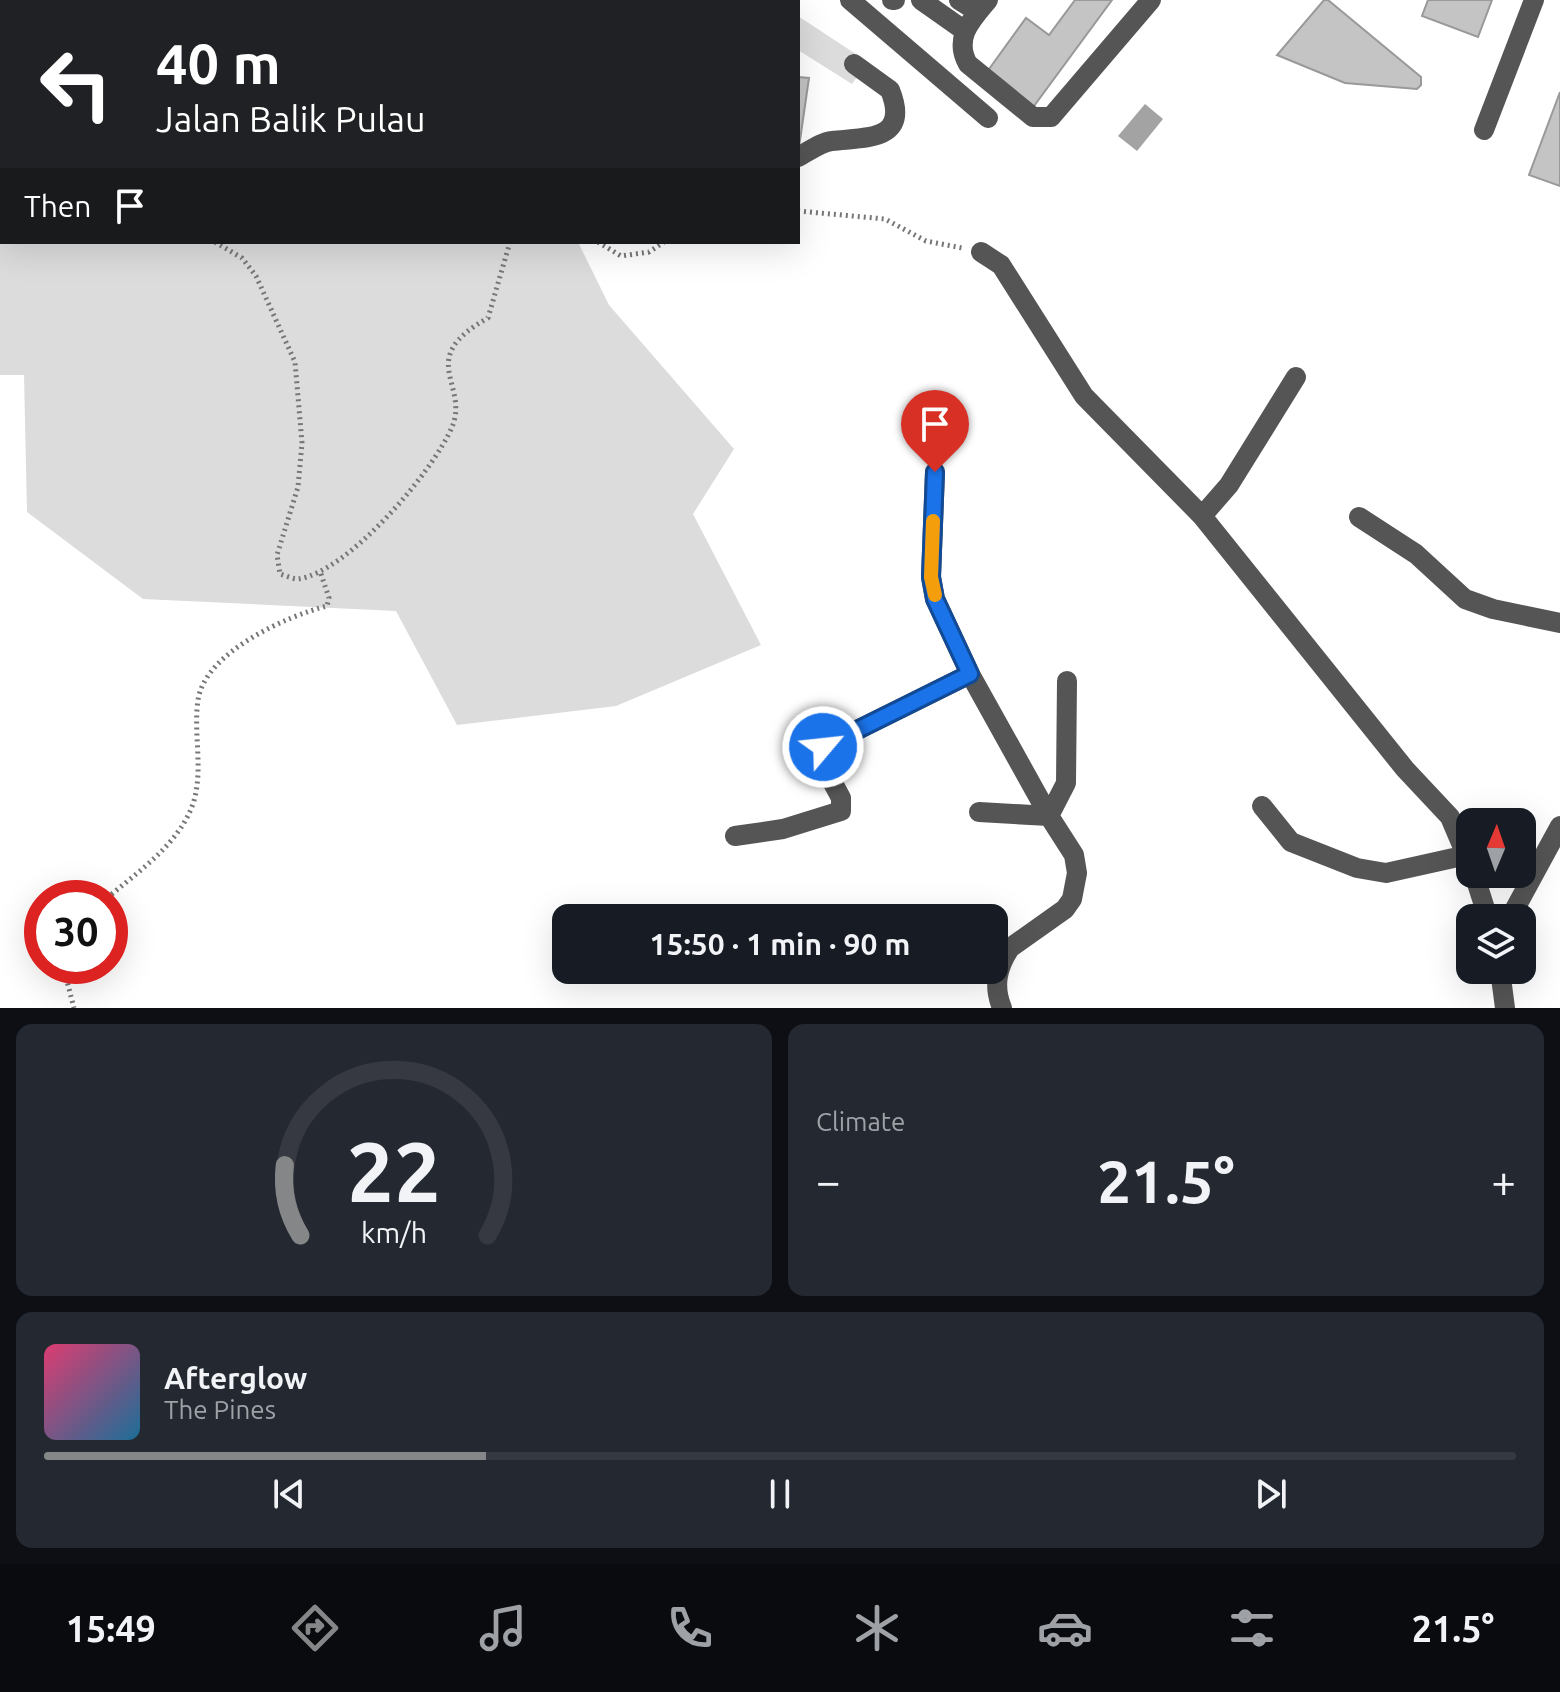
<!DOCTYPE html>
<meta charset="utf-8">
<style>
:root{--surface:#171b24;--page:#242831;--text:#f1f3f6;--muted:#9ea1a6;--line:#363941;--accent:#858687}
body{margin:0;font-family:Ubuntu,sans-serif;background:var(--page);color:var(--text);height:100vh;display:flex;flex-direction:column;font-size:30px;white-space:nowrap}
*{box-sizing:border-box;margin:0}
p{font-size:26px;color:var(--muted)}
.icon{flex:none;width:44px;height:44px;fill:none;stroke:currentColor;stroke-width:2;stroke-linecap:round;stroke-linejoin:round}
.map{position:relative;height:1008px;overflow:hidden}
.details{display:flex;flex-direction:column;gap:16px;padding:16px;background:#0d0f14;flex:1}
.details>*{flex:none}
.top-card{position:absolute;left:0px;top:0px;width:800px;height:244px;box-shadow:0 8px 32px #0002;background:#202124;color:#fff;overflow:hidden}
.needle{width:52px;rotate:2deg}
.controls{position:absolute;left:1456px;top:808px;display:grid;gap:16px}
.controls a{display:grid;place-items:center;width:80px;height:80px;border-radius:16px;background:var(--surface);box-shadow:0 8px 32px #0002;font-size:40px}
.speed{position:absolute;left:24px;top:880px;display:flex;gap:16px;font-size:40px;font-weight:700;text-align:center}
.speed>*{display:grid;place-content:center;width:104px;height:104px;border-radius:50%;background:var(--surface);box-shadow:0 8px 32px #0002;line-height:1}
.speed .limit{border:12px solid #d22;background:#fff;color:#111}
.pin{position:absolute;display:grid;place-items:center;width:68px;height:68px;color:#fff;margin:-82px -34px;border-radius:50% 50% 50% 0;rotate:-45deg;box-shadow:0 0 8px #0007}
.pin .icon{rotate:45deg}
.me{position:absolute;width:88px;margin:-44px;rotate:62deg;stroke-linejoin:round;filter:drop-shadow(0 0 6px #0008)}
.turn{display:flex;align-items:center;gap:28px;height:168px;padding:0 24px;font-size:36px}
.turn .icon{width:104px;height:104px;stroke-width:2.5}
.turn b{display:block;font-size:56px;line-height:68px}
.then{display:flex;align-items:center;height:76px;padding:0 24px;background:#0003;gap:16px;font-size:30px}
.big{font-size:60px;font-weight:700;line-height:1.1}
.details .widget{flex:1;display:flex;flex-direction:column;justify-content:center;gap:12px;min-width:0;padding:0 28px;border-radius:16px;background:var(--page)}
.details .dial{align-items:center;gap:0}
.dial svg{height:208px;overflow:visible;fill:none;stroke:var(--line);stroke-width:7;stroke-linecap:round;text-anchor:middle}
.dial text{fill:var(--text);stroke:none}
.song{display:flex;align-items:center;gap:24px}
.cover{width:96px;height:96px;border-radius:12px;background:linear-gradient(135deg,hsl(340 70% 55%),hsl(200 70% 35%))}
.played{height:8px;border-radius:4px;background:linear-gradient(90deg,var(--accent) 30%,var(--line) 30%)}
.keys{display:flex;justify-content:space-around;direction:ltr}
.heat{display:flex;justify-content:space-between;align-items:center;font-size:44px;direction:ltr}
.details .tiles{flex:1;display:grid;gap:16px;grid-template-columns:1fr 1fr}
.widget:last-child{grid-column:span 2}
.trip{position:absolute;left:552px;top:904px;width:456px;height:80px;border-radius:16px;background:var(--surface);box-shadow:0 8px 32px #0002;font-weight:700;line-height:80px;text-align:center}
.tab-bar{display:flex;height:128px;justify-content:space-around;align-items:center;background:#090b0e;color:var(--muted)}
.tab-bar .icon{width:56px;height:56px}
.tab-bar .on{color:var(--accent)}
.tab-bar b{font-size:36px;color:var(--text)}
.map>svg:first-child{display:block}
</style>
<div class="map">
<svg width="1560" height="1008" viewBox="0 0 1560 1008">
<rect width="100%" height="100%" fill="#fff"/>
<path fill="#dcdcdc" d="M0 0H517L2 2V242H578L609 305 734 449 693 514 761 645 616 706 457 725 396 611 143 599 27 512 24 375H0Z
M798 16 868 62 852 84 798 50Z"/>
<path fill="#a3a3a3" d="M1145 104 1163 119 1137 151 1118 136Z"/>
<path fill="#c4c4c4" stroke="#999" stroke-width="2" d="M1075 0H1112L1031 110 984 76 1026 18 1049 35Z
M1324 0H1328L1421 77V85L1417 89 1345 83 1277 55Z
M1428 0H1492L1478 37 1422 16Z
M798 77 809 78 798 154Z
M1560 92V186L1529 175Z"/>
<g fill="none" stroke-linecap="round" stroke-linejoin="round">
<path stroke="#777" stroke-width="5" stroke-dasharray="2 4" stroke-linecap="butt" d="M798 211 885 219 926 241 962 248
M0 222 2 221
M215 242 242 258 256 276 295 362 302 443 298 487 277 555 280 574C286 576 293 579 298 579 348 572 433 472 452 427 470 384 414 359 488 318L510 242
M598 242 621 256 649 252 664 242
M107 898C139 871 178 845 193 804 204 770 193 734 198 700 205 652 287 616 327 606L329 598 320 571
M63 966 74 1008"/>
<path stroke="#555" stroke-width="20" d="M527 0V2
M850 0 988 118
M892 0H895
M921 0 965 31
M959 0 978 12
M988 0C972 19 953 38 968 64L1033 117H1051L1151 0
M410 2 411 0
M1484 130 1534 0
M798 157C808 152 821 142 832 141 864 137 911 142 890 90L854 64
M981 252 1001 265 1084 396 1202 516 1405 769 1450 817 1470 864
M935 472 931 577 935 599 970 674 1049 816 1074 855 1077 873 1072 899 1065 909 1010 948C997 968 993 986 1002 1008
M1202 516 1229 485 1296 377
M1359 517 1416 554 1465 599 1493 609 1560 623
M1262 806 1291 842 1357 868 1386 873 1467 855
M979 812 1049 816 1066 783 1067 681
M735 836 783 829 841 811V798L820 759 818 753 823 747 970 674
M1474 874 1488 918
M1510 918 1560 826
M1500 970 1505 1008"/>
</g>
<g fill="none" stroke-linecap="round" stroke-linejoin="round">
<g stroke="#114b97" stroke-width="20">
<path id="route" d="M823 747 970 674 935 599 931 577 935 472"/>
</g>
<use href="#route" stroke="#1a73e8" stroke-width="14"/>
<path stroke="#f59e0b" stroke-width="14" d="M933 521 931 577 935 595"/>
</g>
</svg>
<div class="controls">
<a><svg class="needle" viewBox="-14 -14 28 28"><path d="M0-13l5 13h-10z" fill="#e53935"/><path d="M0 13l5-13h-10z" fill="#9ea1a6"/></svg></a>
<a><svg class="icon" aria-label="layers" viewBox="0 0 24 24"><path d="M12 4l9 5-9 5-9-5zM3 14l9 5 9-5"/></svg></a>
</div>
<div class="speed"><div class="limit">30</div></div>
<div class="pin" style="left:935px;top:472px;background:#d93025"><svg class="icon" aria-label="arrive" viewBox="0 0 24 24"><path d="M6 21V4h12l-3 4 3 4H6"/></svg></div>
<svg class="me" style="left:823px;top:747px" viewBox="-20 -20 40 40"><circle r="17" fill="#1a73e8" stroke="#fff" stroke-width="3"/><path d="M0-11L8 9 0 5-8 9z" fill="#fff"/></svg>
<div class="trip">15:50 · 1 min · 90 m</div>
<div class="top-card">
<div class="turn"><svg class="icon" aria-label="left" viewBox="0 0 24 24"><path d="M17 20v-9H6M10 6l-5 5 5 5"/></svg><div><b>40 m</b>Jalan Balik Pulau</div></div>
<div class="then">Then<svg class="icon" aria-label="arrive" viewBox="0 0 24 24"><path d="M6 21V4h12l-3 4 3 4H6"/></svg></div>
</div>
</div>
<section class="details">
<div class="tiles">
<div class="widget dial"><svg viewBox="0 0 100 80">
<path d="M14 69A42 42 0 1 1 86 69"/>
<path d="M14 69A42 42 0 0 1 8 42" stroke="#858687"/>
<text x="50" y="56" font-size="32" font-weight="700">22</text>
<text x="50" y="72" font-size="11">km/h</text>
</svg></div>
<div class="widget"><p>Climate</p>
<div class="heat"><a>−</a><b class="big">21.5°</b><a>+</a></div>
</div>
<div class="widget">
<div class="song"><i class="cover"></i><div><b>Afterglow</b><p>The Pines</p></div></div>
<div class="played"></div>
<div class="keys"><svg class="icon" aria-label="previous" viewBox="0 0 24 24"><path d="M18 5L8 12l10 7zM5 5v14"/></svg><svg class="icon" aria-label="pause" viewBox="0 0 24 24"><path d="M8 5v14M16 5v14"/></svg><svg class="icon" aria-label="next" viewBox="0 0 24 24"><path d="M6 5l10 7-10 7zM19 5v14"/></svg></div>
</div>
</div>
</section>
<nav class="tab-bar">
<b>15:49</b>
<svg class="icon on" aria-label="directions" viewBox="0 0 24 24"><path d="M12 3l9 9-9 9-9-9zM9 14v-3h6M13 9l2 2-2 2"/></svg>
<svg class="icon" aria-label="music" viewBox="0 0 24 24"><path d="M9 18V5l10-2v13"/><circle cx="6" cy="18" r="3"/><circle cx="16" cy="16" r="3"/></svg>
<svg class="icon" aria-label="phone" viewBox="0 0 24 24"><path d="M5 4h4l2 5-3 2q2 4 5 5l2-3 5 2v4C11 20 4 13 5 4z"/></svg>
<svg class="icon" aria-label="climate" viewBox="0 0 24 24"><path d="M12 3v18M4 7l16 10M4 17L20 7"/></svg>
<svg class="icon" aria-label="car" viewBox="0 0 24 24"><path d="M5 17H2v-5l4-1 3-4h7l3 4 3 1v5h-3M9 17h6M6 11h13"/><circle cx="7" cy="17" r="2"/><circle cx="17" cy="17" r="2"/></svg>
<svg class="icon" aria-label="filters" viewBox="0 0 24 24"><path d="M4 7h16M4 17h16"/><circle cx="9" cy="7" r="2"/><circle cx="15" cy="17" r="2"/></svg>
<b>21.5°</b>
</nav>
